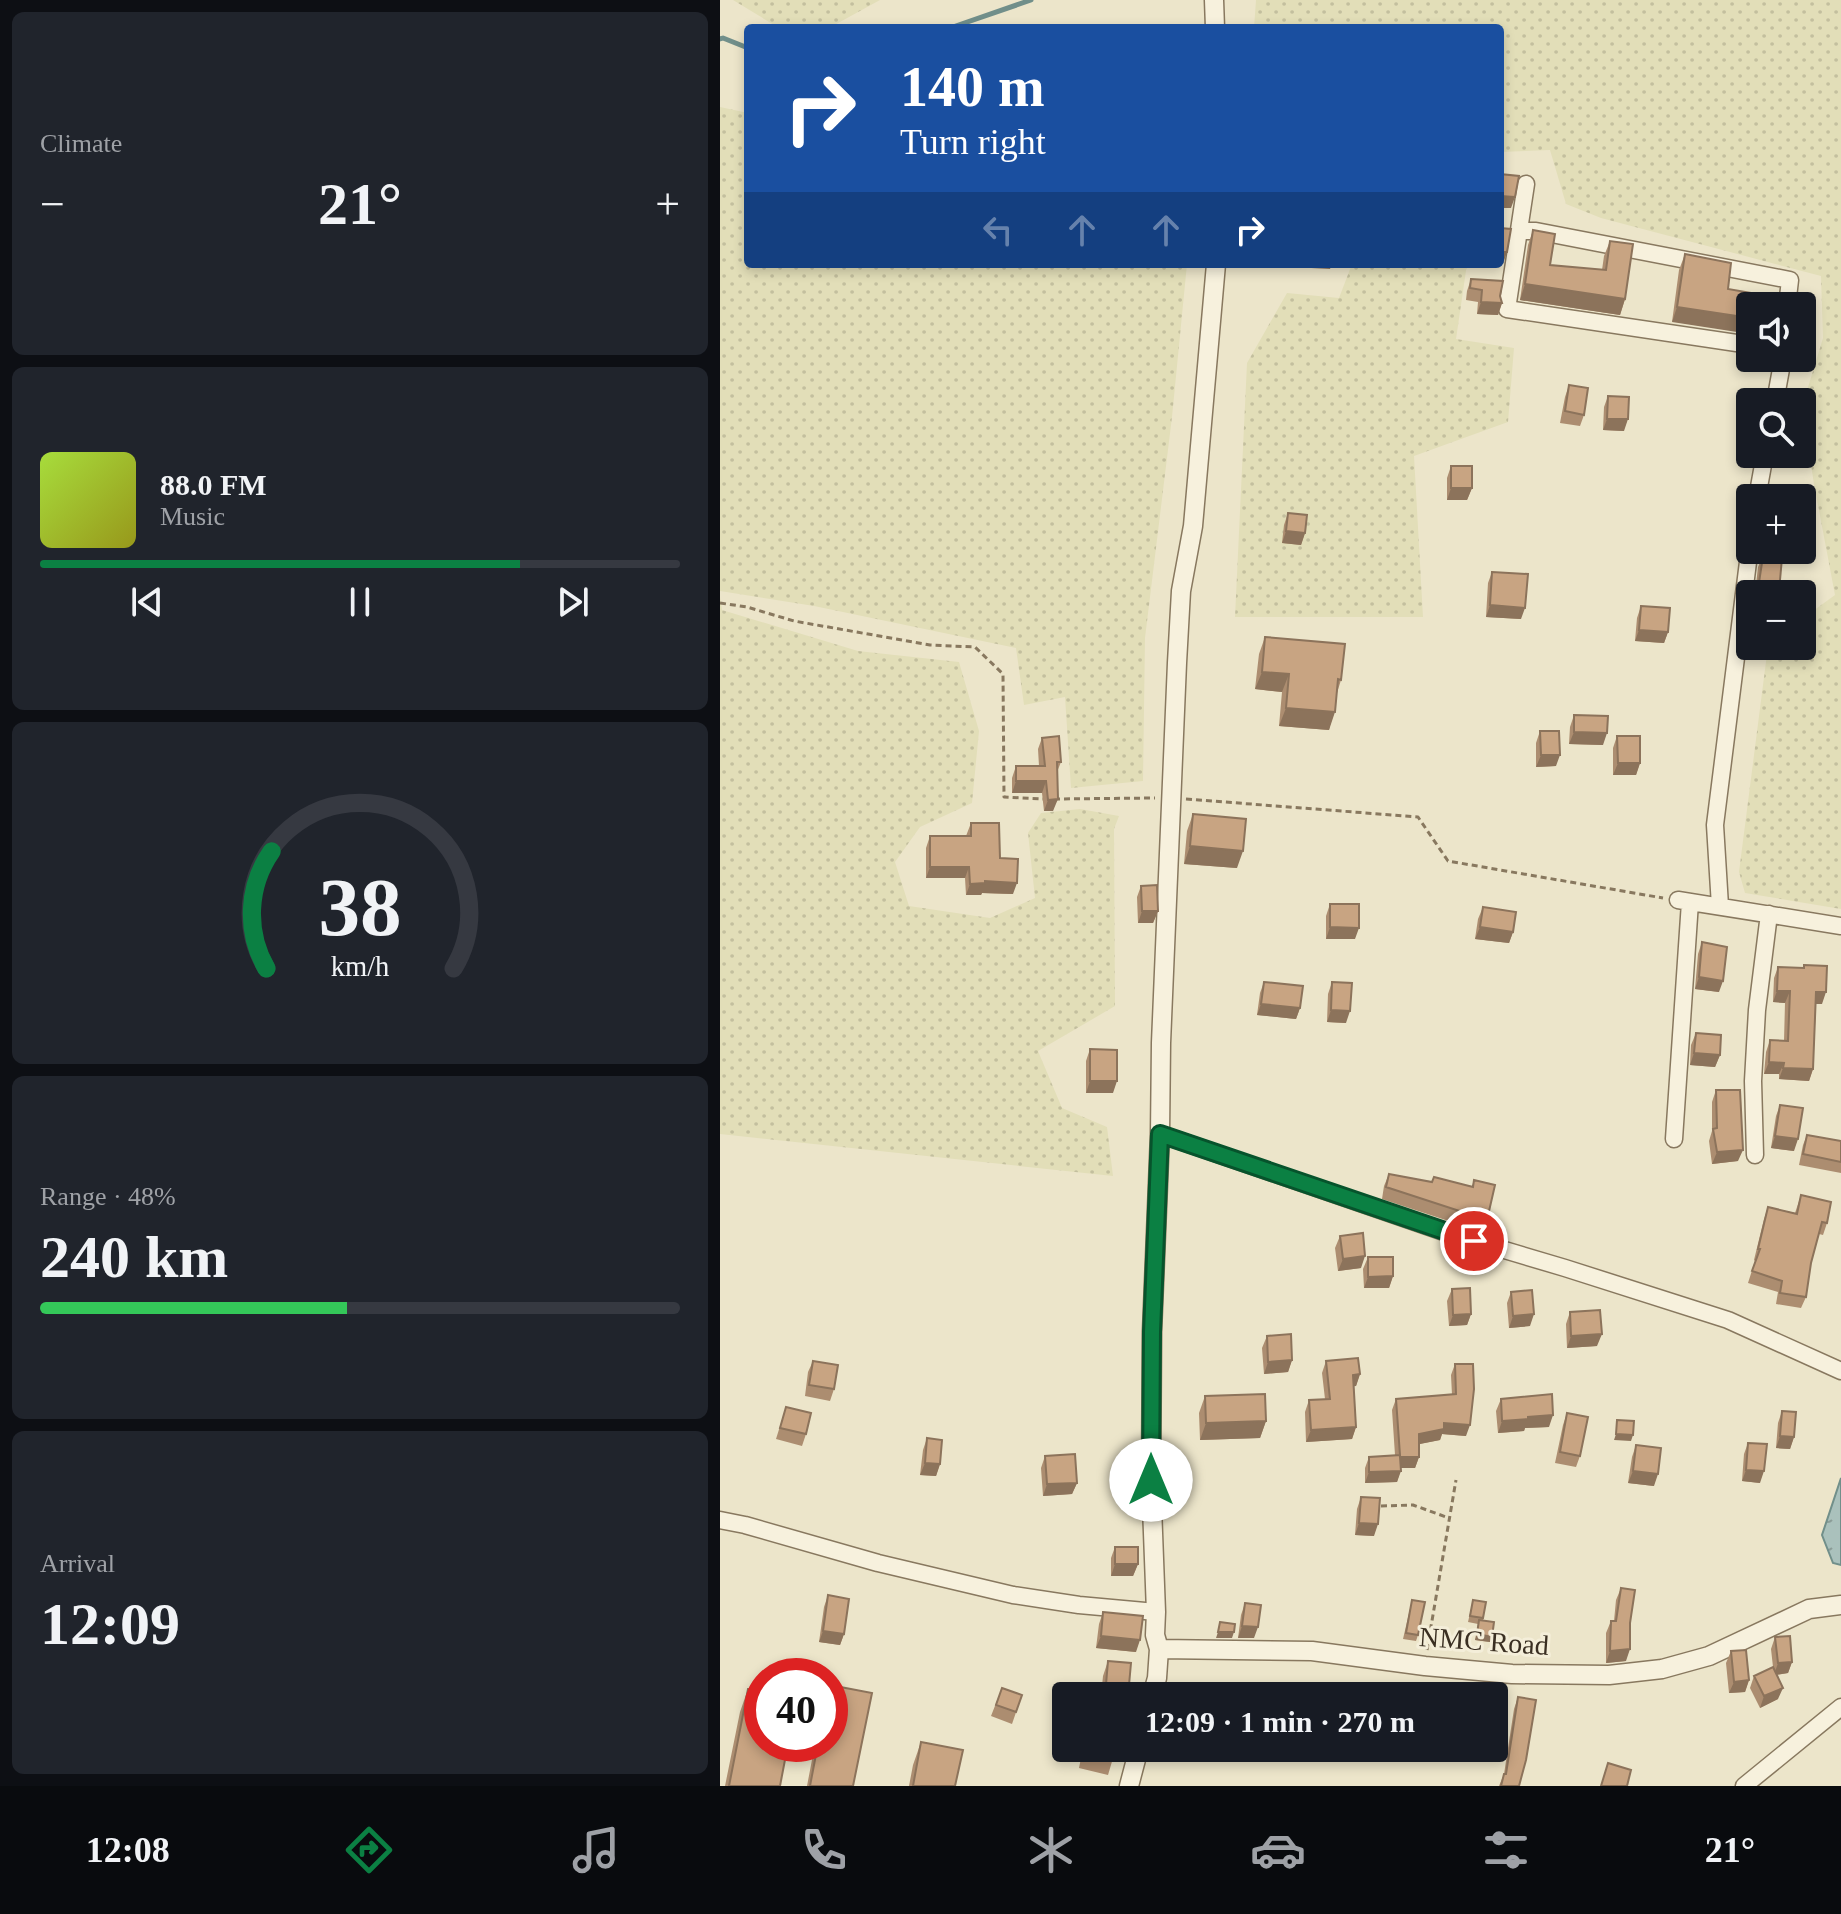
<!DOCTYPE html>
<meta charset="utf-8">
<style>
:root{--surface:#171b24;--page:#20242c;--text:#f1f3f6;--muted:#9ea1a6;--line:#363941;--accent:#0b8043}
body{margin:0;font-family:"Times New Roman",serif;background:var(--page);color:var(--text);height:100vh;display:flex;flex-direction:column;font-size:30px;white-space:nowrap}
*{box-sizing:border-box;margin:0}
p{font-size:26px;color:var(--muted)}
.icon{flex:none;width:44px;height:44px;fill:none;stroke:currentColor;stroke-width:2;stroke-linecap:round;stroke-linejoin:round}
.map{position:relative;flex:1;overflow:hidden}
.panel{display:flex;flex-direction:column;gap:12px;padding:12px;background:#0d0f14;width:720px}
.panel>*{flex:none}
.banner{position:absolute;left:24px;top:24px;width:760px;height:244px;border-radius:8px;box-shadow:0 4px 12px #0003;background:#1a4fa0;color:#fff;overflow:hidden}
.tools{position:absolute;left:1016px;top:292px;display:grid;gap:16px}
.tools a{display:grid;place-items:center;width:80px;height:80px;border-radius:8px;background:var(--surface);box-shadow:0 4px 12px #0003;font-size:40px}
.speed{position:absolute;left:24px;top:1658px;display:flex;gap:16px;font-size:40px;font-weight:700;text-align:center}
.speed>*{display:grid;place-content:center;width:104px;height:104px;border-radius:50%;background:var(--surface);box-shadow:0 4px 12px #0003;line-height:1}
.speed .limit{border:12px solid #d22;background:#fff;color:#111}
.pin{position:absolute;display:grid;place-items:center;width:68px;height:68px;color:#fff;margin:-34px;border:4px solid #fff;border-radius:50%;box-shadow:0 2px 8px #0007}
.me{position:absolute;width:88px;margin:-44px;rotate:0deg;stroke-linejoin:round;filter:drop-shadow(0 0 6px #0008)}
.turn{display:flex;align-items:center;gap:28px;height:168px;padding:0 24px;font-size:36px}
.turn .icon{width:104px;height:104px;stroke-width:2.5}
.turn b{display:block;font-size:56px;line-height:68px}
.lanes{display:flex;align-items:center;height:76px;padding:0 24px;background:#0003;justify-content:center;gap:40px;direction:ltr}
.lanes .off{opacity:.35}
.big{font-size:60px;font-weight:600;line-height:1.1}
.panel .tile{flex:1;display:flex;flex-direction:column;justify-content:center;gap:12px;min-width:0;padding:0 28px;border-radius:12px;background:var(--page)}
.panel .dial{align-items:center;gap:0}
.dial svg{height:208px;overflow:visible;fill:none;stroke:var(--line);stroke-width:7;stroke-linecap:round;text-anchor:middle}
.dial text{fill:var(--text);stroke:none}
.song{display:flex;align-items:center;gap:24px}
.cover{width:96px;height:96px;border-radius:12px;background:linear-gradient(135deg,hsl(80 70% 55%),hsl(60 70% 35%))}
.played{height:8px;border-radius:4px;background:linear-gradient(90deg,var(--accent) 75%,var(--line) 75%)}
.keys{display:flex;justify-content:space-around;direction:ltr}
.heat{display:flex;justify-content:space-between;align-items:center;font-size:44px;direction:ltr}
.charge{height:12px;border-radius:6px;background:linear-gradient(90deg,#34c759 48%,var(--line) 0)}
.trip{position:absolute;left:332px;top:1682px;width:456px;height:80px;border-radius:8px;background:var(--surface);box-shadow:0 4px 12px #0003;font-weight:600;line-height:80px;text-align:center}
.tab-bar{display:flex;height:128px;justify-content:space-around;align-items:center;background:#090b0e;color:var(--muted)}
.tab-bar .icon{width:56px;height:56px}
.tab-bar .current{color:var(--accent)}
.tab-bar b{font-size:36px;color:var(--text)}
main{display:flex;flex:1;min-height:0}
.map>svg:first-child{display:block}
</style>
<main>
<section class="panel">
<div class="tile"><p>Climate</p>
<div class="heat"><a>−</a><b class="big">21°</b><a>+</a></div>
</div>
<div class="tile">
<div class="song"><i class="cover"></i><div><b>88.0 FM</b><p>Music</p></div></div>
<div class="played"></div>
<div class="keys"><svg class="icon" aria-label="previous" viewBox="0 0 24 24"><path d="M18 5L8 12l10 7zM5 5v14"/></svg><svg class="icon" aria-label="pause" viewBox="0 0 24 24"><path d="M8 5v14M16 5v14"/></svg><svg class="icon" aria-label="next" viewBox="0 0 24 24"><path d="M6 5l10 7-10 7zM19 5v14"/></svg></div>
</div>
<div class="tile dial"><svg viewBox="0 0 100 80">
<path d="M14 69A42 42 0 1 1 86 69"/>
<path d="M14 69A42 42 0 0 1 16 24" stroke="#0b8043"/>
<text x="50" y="56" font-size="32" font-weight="700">38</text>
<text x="50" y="72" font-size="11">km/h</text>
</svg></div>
<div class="tile"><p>Range · 48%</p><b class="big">240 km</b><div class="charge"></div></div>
<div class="tile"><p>Arrival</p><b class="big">12:09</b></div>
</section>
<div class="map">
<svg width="1121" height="1786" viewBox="0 0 1121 1786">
<defs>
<pattern id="farmland-dots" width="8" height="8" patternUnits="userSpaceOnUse" patternTransform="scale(2)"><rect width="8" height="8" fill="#e2deb8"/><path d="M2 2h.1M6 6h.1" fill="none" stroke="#c3bf9e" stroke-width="1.8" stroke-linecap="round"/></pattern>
<pattern id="water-ripples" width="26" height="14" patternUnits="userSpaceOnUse" patternTransform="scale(2)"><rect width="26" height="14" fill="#aac1bc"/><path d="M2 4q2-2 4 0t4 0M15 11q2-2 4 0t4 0" fill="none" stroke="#8b9d98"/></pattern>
</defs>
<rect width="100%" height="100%" fill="#ece5ca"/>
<path fill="url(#farmland-dots)" d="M13 0H160L109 28H59Z
M536 0H1121V909L1025 893 1019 872 1048 646H1082V619L1115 595 1094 484 1082 407 1103 338 1101 276 881 218 846 204 830 150 780 152V28H534Z
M0 107 28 113V264H467L452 417 425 638 423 781 351 788 345 697 304 705 296 648 94 606 0 591Z
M632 264H747L736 339 794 348 788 422 694 456 703 617H515L527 363 567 293 619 298Z
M0 597 2 610 138 651 239 662 259 731 252 803 200 827 175 862 189 906 270 918 315 898 308 833 321 813 360 809 399 816 394 829 395 1006 318 1051 342 1108 387 1127 393 1176 0 1134Z"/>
<path fill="url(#water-ripples)" stroke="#718f8a" stroke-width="2" d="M1121 1478V1565L1113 1563 1102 1535Z"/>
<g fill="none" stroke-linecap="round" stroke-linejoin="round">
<path stroke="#718f8a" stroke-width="5" d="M230 28 311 0
M0 39 3 38 28 48"/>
<g stroke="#88785f" stroke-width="19">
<path id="minor" d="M806 184 787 309 1030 345
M800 231H816L1070 280 1067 306
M1055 402 1063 358
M1037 498 1045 454
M958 900 1121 926
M1000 906 995 825 1030 546
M440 1134 724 1232 845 1268 1008 1320 1121 1371
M954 1139 970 902
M1035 1155 1033 1081 1037 1010 1049 914
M0 1520 25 1525 158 1563 293 1595 359 1605 436 1612
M1024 1786 1121 1707"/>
</g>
<g stroke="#88785f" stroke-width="21">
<path id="tertiary" d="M494 0 495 28
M439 1649 592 1651 705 1666 792 1674 889 1675 942 1669 989 1656 1089 1609 1121 1605
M432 1696 437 1678 439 1649 435 1635 436 1612 431 1480 432 1332 440 1134 441 1043 457 663 461 591 473 526 496 264
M409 1786 419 1748"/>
</g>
<path stroke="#88785f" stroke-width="3" stroke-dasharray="6 4" stroke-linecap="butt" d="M0 603 27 607 74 621 210 645 255 647 283 674 284 797 323 799
M334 799 435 798
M466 799 698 817 728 861 943 898
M661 1506 693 1505 729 1518
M707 1650 736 1480"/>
<use href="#minor" stroke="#f7f1dd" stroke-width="16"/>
<use href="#tertiary" stroke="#f7f1dd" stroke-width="18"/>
</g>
<path fill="#ac8d70" d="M813 230 830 265 882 270 884 256 890 241 905 299 900 315 800 300 808 245Z
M965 254 1008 289 952 322 959 270Z
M751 279 780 296 782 303 778 315 757 314 758 302 746 300 747 291Z
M849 385 864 415 860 426 840 423 845 397Z
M888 396 904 431 883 430 884 407Z
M731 466 752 488 747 500H727V478Z
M568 513 585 533 581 545 562 543 564 525Z
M1043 556 1058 594H1035L1038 567Z
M772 572 801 619 766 617 768 583Z
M921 606 948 632 944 643 915 641 917 618Z
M545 637 621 680 617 693 609 730 559 726 562 692 535 689 539 654Z
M854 715 883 745 849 744 850 727Z
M820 731 836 766 816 767V743Z
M897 736 920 763 916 775H893V748Z
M322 738 341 762 337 772 333 811H324L322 793H292V778L296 766H319L318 749Z
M473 814 517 868 464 864 467 831Z
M251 823 280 858 293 894 262 893 261 895H246L245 878H206V848L210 836H246Z
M421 886 438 911 433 923H418L417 897Z
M610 904 635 939H606V916Z
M763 907 793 932 789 943 755 939 758 919Z
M982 942 999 992 975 989 978 954Z
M1084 965 1102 1004H1096L1093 1069 1089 1081 1059 1079V1074H1044L1046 1052 1050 1040 1064 1041 1065 1003 1053 1002 1054 978 1058 967 1083 968Z
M544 982 580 1008 576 1019 537 1015 540 993Z
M612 982 626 1023 607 1022 608 994Z
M976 1033 1000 1055 995 1067 970 1065 971 1045Z
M370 1049 393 1093H366V1061Z
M996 1090 1018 1161 992 1164 989 1141 992 1131V1102Z
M1060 1105 1074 1151 1051 1148 1056 1116Z
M1087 1135 1121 1141V1173L1079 1165 1083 1145Z
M669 1174 712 1182 752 1186 754 1180 767 1220 762 1232 662 1199 664 1186Z
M1081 1195 1107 1223 1103 1235 1099 1234 1091 1263 1086 1297 1081 1308 1056 1304 1058 1292 1028 1283 1035 1261 1034 1260 1044 1219 1048 1207 1075 1213Z
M620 1236 641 1268 618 1271 615 1248Z
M648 1257 673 1276 669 1288H644L643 1269Z
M732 1289 751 1314 747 1325 729 1326 727 1301Z
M791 1292 810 1326 789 1328 787 1303Z
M850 1312 877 1346 847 1348 846 1324Z
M547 1336 572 1360 568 1372 544 1374 542 1348Z
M93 1361 114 1389 110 1401 85 1396 88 1372Z
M606 1361 640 1374 636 1386H634L636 1427 632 1439 586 1442 585 1412 589 1400 605 1399 602 1373Z
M735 1364 746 1436 722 1434 720 1440 699 1444V1457L695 1468H681L677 1482 645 1483V1468L649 1457 675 1455 672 1410 676 1399 732 1395 731 1375Z
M485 1396 546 1421 540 1438 480 1440 479 1413Z
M781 1399 829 1427 805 1428 804 1431 778 1433 776 1411Z
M66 1407 86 1434 82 1446 56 1439Z
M1062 1411 1074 1437 1070 1449 1056 1448 1058 1423Z
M847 1413 860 1456 856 1467 835 1463 843 1425Z
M207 1438 220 1464 216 1476 200 1475 203 1450Z
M1028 1443 1040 1483 1022 1481 1024 1454Z
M916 1445 934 1486 908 1483 912 1457Z
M325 1456 357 1483 352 1494 323 1496 321 1468Z
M641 1497 654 1536 635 1535 637 1509Z
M395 1547 418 1564 413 1576H391V1558Z
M901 1588 906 1661 886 1663V1633L891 1621H894L896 1600Z
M108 1595 124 1634 120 1645 99 1642 104 1607Z
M692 1600 698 1635 696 1641 683 1639Z
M753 1600 763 1618V1620L772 1637 770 1642 755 1640 758 1624 748 1622Z
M525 1603 534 1638H518L521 1615Z
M383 1612 416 1652 376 1648 379 1624Z
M1055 1637 1072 1662 1068 1673 1056 1675 1058 1699 1040 1708 1030 1688 1034 1676 1053 1667 1051 1649Z
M1011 1651 1029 1680 1025 1692 1009 1693 1006 1663Z
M388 1661 408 1696H381L383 1676Z
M282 1688 302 1695 292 1724 271 1716Z
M28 1689 60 1786H5L20 1712Z
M798 1697 799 1786H779L784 1774 794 1709Z
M201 1742 235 1786H189L193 1765Z
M95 1744H110L133 1786H87Z
M363 1748H396L388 1775 359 1768Z"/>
<path fill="#8c735b" d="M780 196 795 197 791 208H780Z
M780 252H787L783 264H780Z
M573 264H612L610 269 572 267Z
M805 284 905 299 900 315 800 300Z
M761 302 782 303 778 315 757 314Z
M957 307 1030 318V334L952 322Z
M887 419H908L904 431 883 430Z
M731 488H752L747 500H727Z
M566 531 585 533 581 545 562 543Z
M1082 548 1089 549 1084 560 1069 559 1072 550H1082Z
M1038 589 1059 591 1058 594H1037Z
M770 605 805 608 801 619 766 617Z
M919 630 948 632 944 643 915 641Z
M542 672 569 674 562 692 535 689Z
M566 708 615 712 609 730 559 726Z
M854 732 887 733 883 745 849 744Z
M821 755H840L836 766 816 767Z
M898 763H920L916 775H893Z
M296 781H326L322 793H292Z
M338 799 333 811H324L328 800Z
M470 846 523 851 517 868 464 864Z
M210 867H249L245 878H206Z
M265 881 297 883 293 894 262 893 261 895H246L250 884Z
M422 911H438L433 923H418Z
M610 927 639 928 635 939H606Z
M760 927 793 932 789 943 755 939Z
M979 977 1003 981 999 992 975 989Z
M1057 991H1070L1065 1003 1053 1002Z
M1096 992H1106L1102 1004H1092Z
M541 1004 580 1008 576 1019 537 1015Z
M611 1010 630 1011 626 1023 607 1022Z
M974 1053 1000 1055 995 1067 970 1065Z
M1049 1062 1064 1063 1059 1074H1044Z
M1063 1068 1093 1069 1089 1081 1059 1079Z
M370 1081H397L393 1093H366Z
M1055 1136 1078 1139 1074 1151 1051 1148Z
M1023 1150 1018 1161 992 1164 997 1152Z
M645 1256 641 1268 618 1271 623 1259Z
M673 1276 669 1288H644L648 1277Z
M751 1314 747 1325 729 1326 733 1315Z
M814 1314 810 1326 789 1328 793 1316Z
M882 1334 877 1346 847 1348 851 1336Z
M572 1360 568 1372 544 1374 548 1362Z
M640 1374 636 1386 629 1387 633 1375Z
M833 1415 829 1427 805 1428 804 1431 778 1433 782 1421 808 1417Z
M546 1421 540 1438 480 1440 486 1423Z
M724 1423 750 1425 746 1436 722 1434 720 1440 695 1445 699 1434Z
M636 1427 632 1439 586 1442 591 1430Z
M896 1434 913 1435 911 1441 894 1440Z
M1060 1436 1074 1437 1070 1449 1056 1448Z
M680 1457H699L695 1468H676Z
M205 1463 220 1464 216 1476 200 1475Z
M1026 1470 1044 1471 1040 1483 1022 1481Z
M681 1471 677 1482 645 1483 649 1472Z
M913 1471 938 1474 934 1486 908 1483Z
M357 1483 352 1494 323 1496 327 1484Z
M639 1523 658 1524 654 1536 635 1535Z
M395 1564H418L413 1576H391Z
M522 1626 538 1627 534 1638H518Z
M103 1631 124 1634 120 1645 99 1642Z
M498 1632H514L512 1638H496Z
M757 1634 772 1637 770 1642 755 1640Z
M381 1636 420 1640 416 1652 376 1648Z
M910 1649 906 1661 886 1663 890 1651Z
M1072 1662 1068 1673 1054 1675 1058 1663Z
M1029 1680 1025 1692 1009 1693 1014 1682Z
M1063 1688 1058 1699 1040 1708 1044 1696Z"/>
<path fill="#c8a482" stroke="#8c735b" stroke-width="2" d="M780 174 799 176 795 197 780 196Z
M780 228 791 229 787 252H780Z
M813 230 835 234 830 265 886 270 890 241 913 244 905 299 805 284Z
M965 254 1011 263 1008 289 1060 298 1058 306H1030V318L957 307Z
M751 279 783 281 780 296 782 303 761 302 762 290 750 288Z
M849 385 868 388 864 415 845 411Z
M888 396 909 397 908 419H887Z
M731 466H752V488H731Z
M568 513 587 515 585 533 566 531Z
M1082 514 1091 515 1089 549 1082 548Z
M1043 556 1062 558 1059 591 1038 589Z
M772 572 808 574 805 608 770 605Z
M921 606 950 608 948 632 919 630Z
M545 637 625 644 621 680 618 679 615 712 566 708 569 674 542 672Z
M854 715 888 716 887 733 854 732Z
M820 731H839L840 755H821Z
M339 736 341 762H337L338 799 328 800 326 781H296V766H325L322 738Z
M897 736H920V763H898Z
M473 814 526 819 523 851 470 846Z
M251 823H279L280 858 298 859 297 883 265 881V883L250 884 249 867H210V836H251Z
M437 885 438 911H422L421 886Z
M610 904H639V928L610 927Z
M763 907 796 912 793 932 760 927Z
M982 942 1007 947 1003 981 979 977Z
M1084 965 1107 966 1106 992H1096L1093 1069 1063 1068 1064 1063 1049 1062 1050 1040 1068 1041 1070 991H1057L1058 967 1084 968Z
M544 982 583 986 580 1008 541 1004Z
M612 982 632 983 630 1011 611 1010Z
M976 1033 1001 1035 1000 1055 974 1053Z
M370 1049 397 1050V1081H370Z
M996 1090H1020L1023 1150 997 1152 993 1129 997 1128Z
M1060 1105 1083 1108 1078 1139 1055 1136Z
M1087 1135 1121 1141V1162L1083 1154Z
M669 1174 712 1182 714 1177 753 1187 754 1180 775 1185 767 1220 666 1187Z
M1081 1195 1111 1202 1107 1223 1102 1222 1091 1263 1086 1297 1060 1293 1062 1281 1032 1271 1040 1249H1038L1048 1207 1077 1214Z
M643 1233 645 1256 623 1259 620 1236Z
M648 1257H673V1276L648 1277Z
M750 1288 751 1314 733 1315 732 1289Z
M812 1290 814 1314 793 1316 791 1292Z
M880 1310 882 1334 851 1336 850 1312Z
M571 1334 572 1360 548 1362 547 1336Z
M638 1358 640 1374 633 1375 636 1427 591 1430 589 1400 610 1399 606 1361Z
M93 1361 118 1365 114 1389 89 1385Z
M735 1364H753L754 1389 750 1425 724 1423V1429L699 1434V1457H680L681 1471 649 1472V1457L680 1455 676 1399 736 1394Z
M545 1394 546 1421 486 1423 485 1396Z
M832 1394 833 1415 808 1417V1419L782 1421 781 1399Z
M66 1407 91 1413 86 1434 60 1428Z
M1062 1411 1076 1412 1074 1437 1060 1436Z
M847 1413 868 1417 860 1456 840 1452Z
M897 1420 914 1421 913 1435 896 1434Z
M207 1438 222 1440 220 1464 205 1463Z
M1028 1443 1047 1444 1044 1471 1026 1470Z
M916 1445 941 1448 938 1474 913 1471Z
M355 1454 357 1483 327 1484 325 1456Z
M641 1497 660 1498 658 1524 639 1523Z
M395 1547H418V1564H395Z
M901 1588 915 1590 910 1623V1649L890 1651 891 1621H896Z
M108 1595 129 1599 124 1634 103 1631Z
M692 1600 705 1602 698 1635 686 1633Z
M753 1600 766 1602 763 1618 750 1616Z
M525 1603 541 1605 538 1627 522 1626Z
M383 1612 423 1616 420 1640 381 1636Z
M759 1620 774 1622 772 1637 757 1634Z
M500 1622 515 1624 514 1632H498Z
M1070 1636 1072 1662 1058 1663 1055 1637Z
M1026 1650 1029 1680 1014 1682 1011 1651Z
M388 1661 411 1663 408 1696H385Z
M1053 1667 1063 1688 1044 1696 1034 1676Z
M110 1685 152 1693 133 1786H90L98 1744H110Z
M282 1688 302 1695 296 1712 276 1705Z
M28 1689 42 1691V1744H68L60 1786H9Z
M798 1697 816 1700 806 1760 799 1786H781L784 1774H786Z
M201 1742 243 1750 235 1786H193Z
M365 1748H396L393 1760 364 1753Z
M888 1763 911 1770 907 1786H881Z"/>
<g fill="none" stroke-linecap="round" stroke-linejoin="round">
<g stroke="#07532c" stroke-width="20">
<path id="route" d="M431 1480 432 1332 440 1134 754 1241"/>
</g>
<use href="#route" stroke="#0b8043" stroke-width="14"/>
</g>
<g text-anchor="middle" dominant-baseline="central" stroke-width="6" stroke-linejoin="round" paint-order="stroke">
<g font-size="28" fill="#3a2f22" stroke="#f4eed9">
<text transform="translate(764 1641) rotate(4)">NMC Road</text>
</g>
</g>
</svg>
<div class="tools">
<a><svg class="icon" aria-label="sound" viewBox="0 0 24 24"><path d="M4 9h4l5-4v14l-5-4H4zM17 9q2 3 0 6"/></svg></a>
<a><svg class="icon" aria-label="search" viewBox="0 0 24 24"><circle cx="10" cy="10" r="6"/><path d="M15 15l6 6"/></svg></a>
<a>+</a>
<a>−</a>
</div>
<div class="speed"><div class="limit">40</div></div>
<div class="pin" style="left:754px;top:1241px;background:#d93025"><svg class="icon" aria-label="arrive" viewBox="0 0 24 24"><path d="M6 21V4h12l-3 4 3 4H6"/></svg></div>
<svg class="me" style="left:431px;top:1480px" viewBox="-20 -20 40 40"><circle r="19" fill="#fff"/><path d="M0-13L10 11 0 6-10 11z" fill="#0b8043"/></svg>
<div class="trip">12:09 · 1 min · 270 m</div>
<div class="banner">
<div class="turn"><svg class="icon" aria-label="right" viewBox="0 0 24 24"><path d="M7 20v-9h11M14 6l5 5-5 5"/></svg><div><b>140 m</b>Turn right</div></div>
<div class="lanes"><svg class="icon off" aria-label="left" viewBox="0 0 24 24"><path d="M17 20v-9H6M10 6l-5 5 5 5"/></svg><svg class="icon off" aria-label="ahead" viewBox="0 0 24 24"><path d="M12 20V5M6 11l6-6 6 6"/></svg><svg class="icon off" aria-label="ahead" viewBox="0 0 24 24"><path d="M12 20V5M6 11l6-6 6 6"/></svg><svg class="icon" aria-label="right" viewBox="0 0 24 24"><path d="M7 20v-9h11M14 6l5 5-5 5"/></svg></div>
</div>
</div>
</main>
<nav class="tab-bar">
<b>12:08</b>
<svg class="icon current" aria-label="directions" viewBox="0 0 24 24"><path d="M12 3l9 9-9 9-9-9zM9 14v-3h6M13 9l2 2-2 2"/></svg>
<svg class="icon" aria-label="music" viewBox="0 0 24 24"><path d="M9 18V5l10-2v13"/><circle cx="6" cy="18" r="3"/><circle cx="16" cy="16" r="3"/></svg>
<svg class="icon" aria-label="phone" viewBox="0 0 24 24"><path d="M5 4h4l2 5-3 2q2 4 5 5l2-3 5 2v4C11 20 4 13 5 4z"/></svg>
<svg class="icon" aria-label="climate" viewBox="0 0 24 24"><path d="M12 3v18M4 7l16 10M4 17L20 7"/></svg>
<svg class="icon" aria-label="car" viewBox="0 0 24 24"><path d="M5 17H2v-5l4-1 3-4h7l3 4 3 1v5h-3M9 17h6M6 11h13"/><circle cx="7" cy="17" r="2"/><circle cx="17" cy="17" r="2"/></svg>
<svg class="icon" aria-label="filters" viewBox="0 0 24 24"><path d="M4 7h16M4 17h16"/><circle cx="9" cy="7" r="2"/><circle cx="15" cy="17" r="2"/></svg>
<b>21°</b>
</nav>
